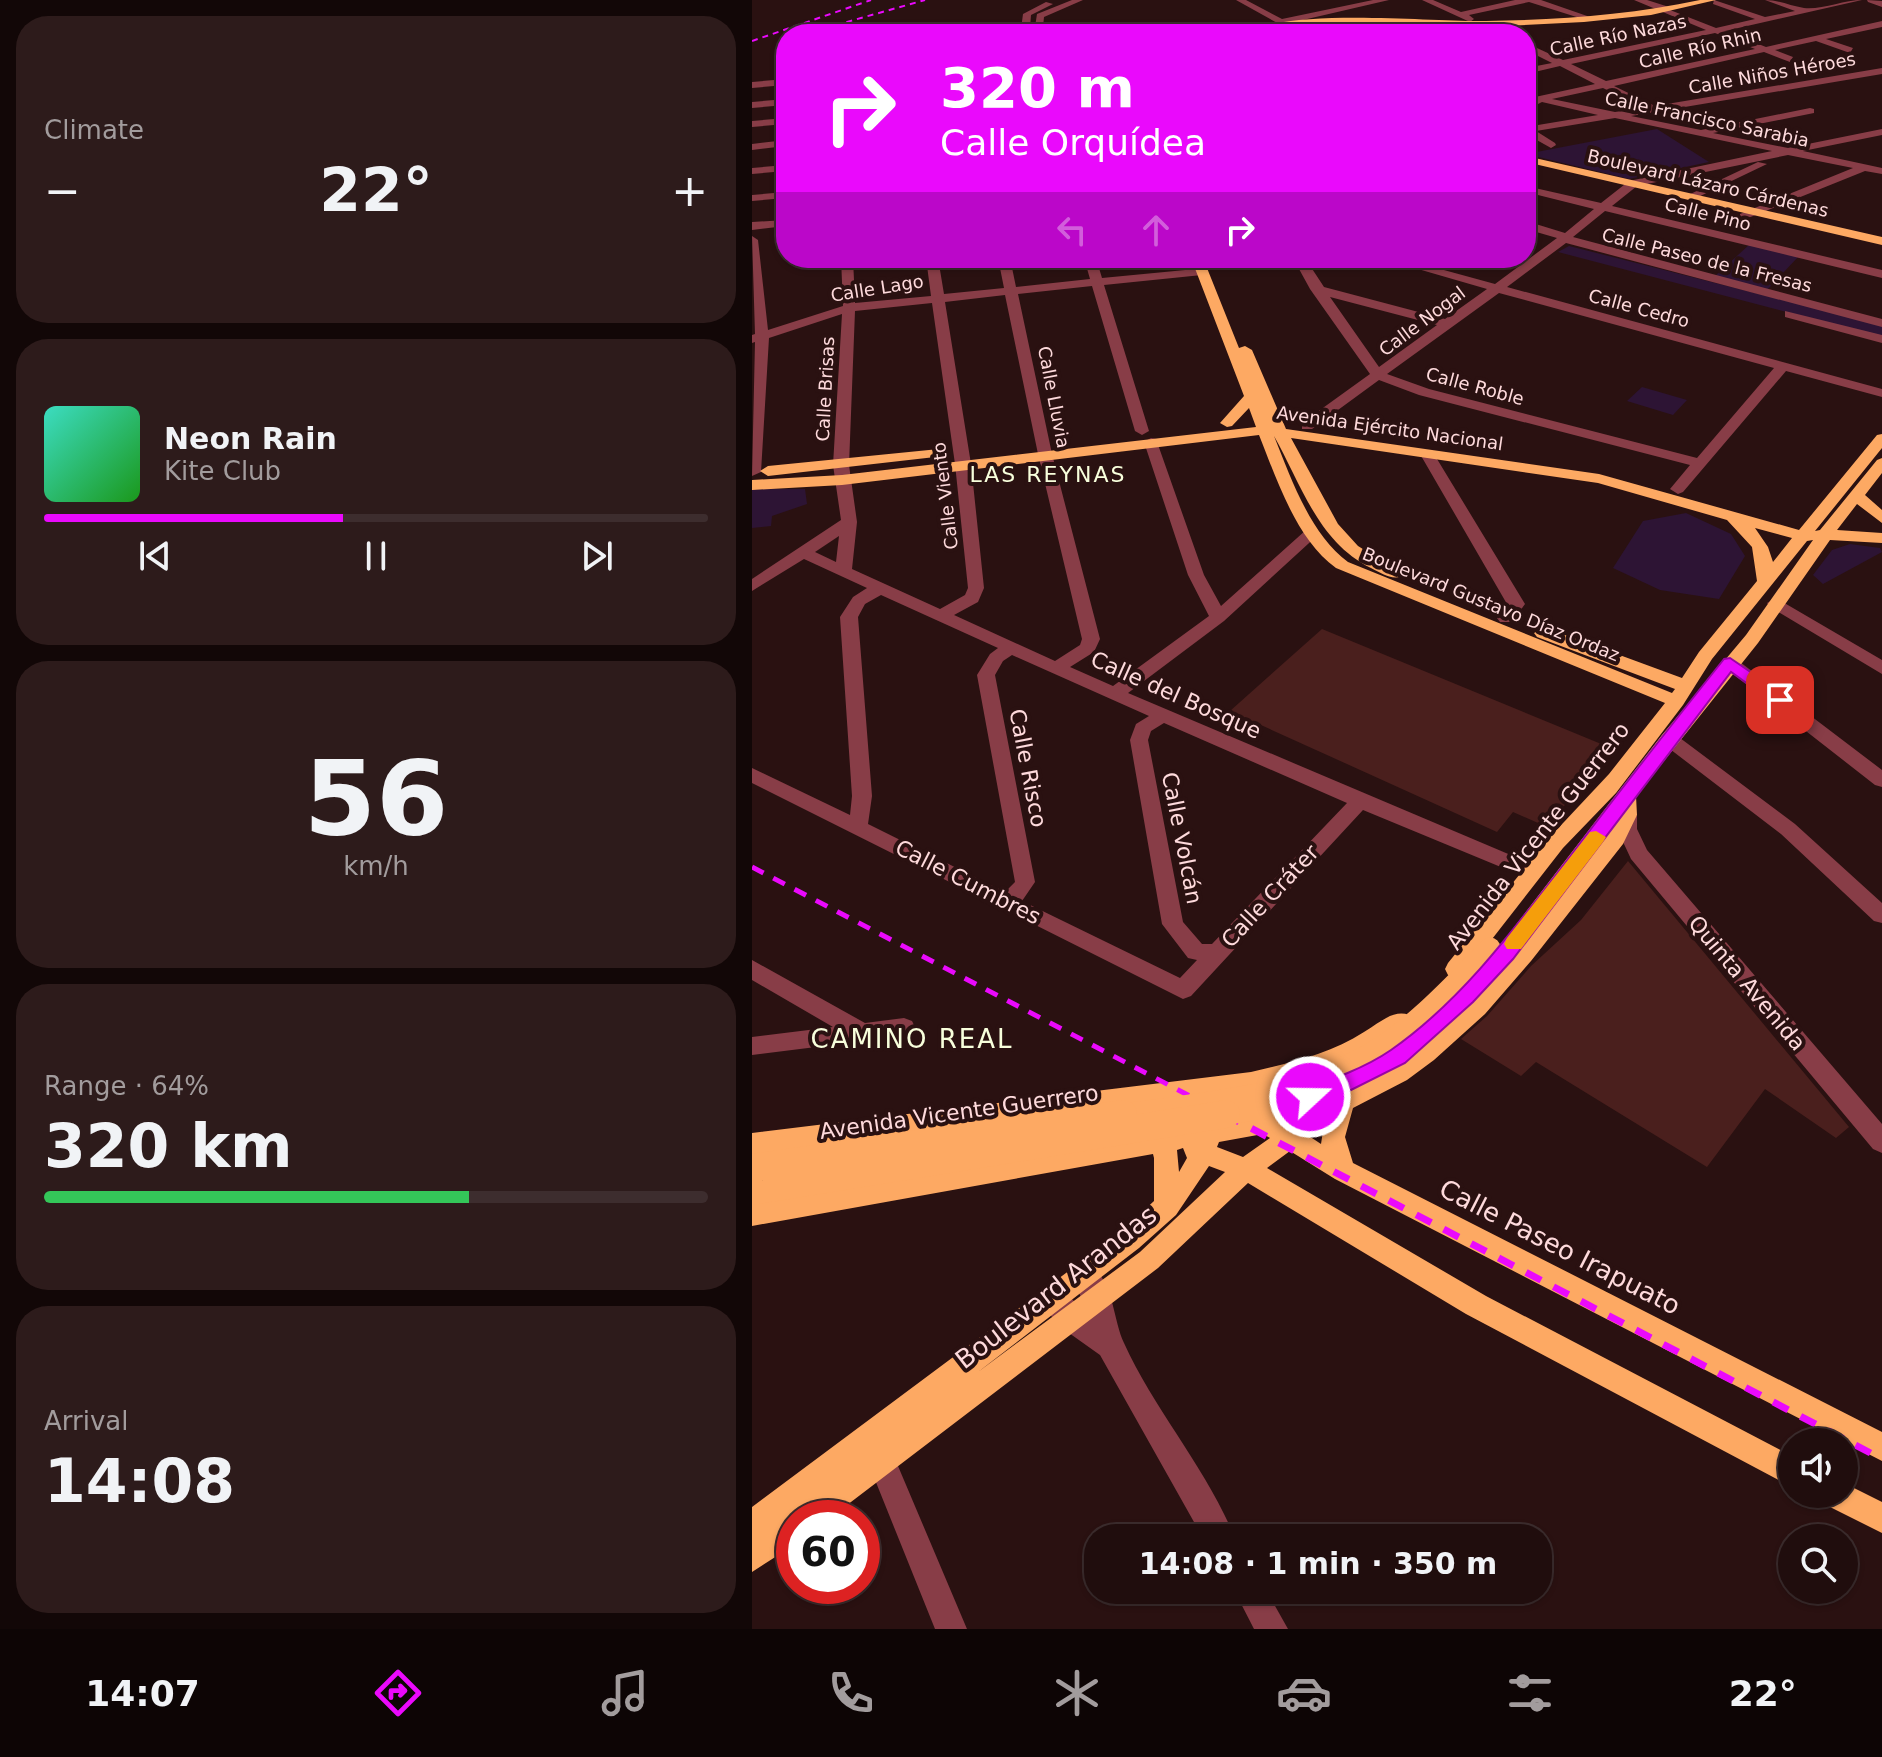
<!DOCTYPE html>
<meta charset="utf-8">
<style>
:root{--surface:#200d0d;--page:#2d1b1b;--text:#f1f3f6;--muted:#a29c9d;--line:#3d2d2e;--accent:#ea09fc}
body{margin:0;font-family:"DejaVu Sans",sans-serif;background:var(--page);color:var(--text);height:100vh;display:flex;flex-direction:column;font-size:30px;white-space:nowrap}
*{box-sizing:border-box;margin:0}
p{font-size:26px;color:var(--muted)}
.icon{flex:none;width:44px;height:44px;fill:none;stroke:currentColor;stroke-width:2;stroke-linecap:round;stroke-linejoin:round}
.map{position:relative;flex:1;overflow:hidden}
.panel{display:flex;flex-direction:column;gap:16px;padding:16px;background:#120707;width:752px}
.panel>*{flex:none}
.hud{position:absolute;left:24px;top:24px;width:760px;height:244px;border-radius:32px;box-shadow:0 2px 6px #0004,0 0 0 2px var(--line);background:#ea09fc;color:#fff;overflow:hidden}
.controls{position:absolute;left:1026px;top:1428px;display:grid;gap:16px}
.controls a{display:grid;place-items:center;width:80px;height:80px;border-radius:50%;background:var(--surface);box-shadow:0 2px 6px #0004,0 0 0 2px var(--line);font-size:40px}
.speed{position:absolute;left:24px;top:1500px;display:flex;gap:16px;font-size:40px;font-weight:700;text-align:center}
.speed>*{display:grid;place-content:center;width:104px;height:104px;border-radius:50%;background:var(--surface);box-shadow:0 2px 6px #0004,0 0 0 2px var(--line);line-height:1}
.speed .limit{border:12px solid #d22;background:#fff;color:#111}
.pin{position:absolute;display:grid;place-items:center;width:68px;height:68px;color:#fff;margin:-34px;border-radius:16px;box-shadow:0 4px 12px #0006}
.me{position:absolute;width:88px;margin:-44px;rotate:69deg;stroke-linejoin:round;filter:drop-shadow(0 0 6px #0008)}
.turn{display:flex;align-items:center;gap:28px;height:168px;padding:0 32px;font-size:36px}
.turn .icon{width:104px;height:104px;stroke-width:2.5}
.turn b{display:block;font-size:56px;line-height:68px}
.lanes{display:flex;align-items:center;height:76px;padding:0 32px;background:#0003;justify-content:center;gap:40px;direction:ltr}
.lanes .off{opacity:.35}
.big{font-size:60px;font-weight:700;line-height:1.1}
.panel .widget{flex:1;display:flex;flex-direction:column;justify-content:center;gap:12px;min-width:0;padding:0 28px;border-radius:32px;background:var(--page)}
.panel .dial{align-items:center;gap:0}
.dial b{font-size:104px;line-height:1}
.song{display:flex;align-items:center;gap:24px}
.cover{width:96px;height:96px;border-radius:12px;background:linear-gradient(135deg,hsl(170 70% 55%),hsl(120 70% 35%))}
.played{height:8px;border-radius:4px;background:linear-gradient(90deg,var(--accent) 45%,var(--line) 45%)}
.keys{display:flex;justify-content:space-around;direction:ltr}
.heat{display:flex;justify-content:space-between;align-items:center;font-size:44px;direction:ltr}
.charge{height:12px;border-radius:6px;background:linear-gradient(90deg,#34c759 64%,var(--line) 0)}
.trip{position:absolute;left:332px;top:1524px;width:468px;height:80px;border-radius:32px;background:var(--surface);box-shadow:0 2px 6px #0004,0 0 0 2px var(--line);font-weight:700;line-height:80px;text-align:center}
.menu{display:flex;height:128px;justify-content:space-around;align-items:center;background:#0d0505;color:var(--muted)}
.menu .icon{width:56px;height:56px}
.menu .active{color:var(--accent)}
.menu b{font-size:36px;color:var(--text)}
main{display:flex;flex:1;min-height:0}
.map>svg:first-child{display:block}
</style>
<main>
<section class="panel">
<div class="widget"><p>Climate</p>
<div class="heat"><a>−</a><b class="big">22°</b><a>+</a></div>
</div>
<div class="widget">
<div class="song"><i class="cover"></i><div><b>Neon Rain</b><p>Kite Club</p></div></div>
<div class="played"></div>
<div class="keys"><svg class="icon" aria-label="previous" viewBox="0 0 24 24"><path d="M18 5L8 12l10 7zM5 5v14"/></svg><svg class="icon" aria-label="pause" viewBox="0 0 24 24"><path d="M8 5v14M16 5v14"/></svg><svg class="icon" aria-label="next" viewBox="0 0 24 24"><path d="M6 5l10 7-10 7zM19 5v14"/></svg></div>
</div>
<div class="widget dial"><b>56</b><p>km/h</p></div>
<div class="widget"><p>Range · 64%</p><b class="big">320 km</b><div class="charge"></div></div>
<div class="widget"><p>Arrival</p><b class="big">14:08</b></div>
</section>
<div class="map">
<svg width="1130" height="1629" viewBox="0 0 1130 1629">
<rect width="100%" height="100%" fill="#2a1111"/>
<path fill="#2d1434" d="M905 129 957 162 877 179 774 154Z
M998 244 1047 256 1015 290 962 277Z
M817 246 1130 325V337L806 252Z
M890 387 935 400 921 415 875 401Z
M0 489H53L55 504 20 516 19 526 0 528Z
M934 513 979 534 993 556 967 599 908 590 861 568 891 521Z
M1098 544 1128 548 1130 552 1071 584 1061 575 1080 550Z"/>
<path fill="#4a1f1d" d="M570 629 859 748 795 827 761 812 745 832 478 711Z
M876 861 1097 1127 1084 1138 1013 1089 955 1167 784 1062 769 1076 709 1039 735 1016 779 966 829 920Z"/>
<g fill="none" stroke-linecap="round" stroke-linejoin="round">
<path fill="#883d47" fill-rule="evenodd" d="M320 0H331L292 17 291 27 297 34H288L283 27 285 14Z
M484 0H494L530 19 621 0H637L538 23 556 34H545Z
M670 0H681L709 12 763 0H789L838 17 834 20 777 2 717 15 722 19 718 22Z
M882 0H895L917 7 918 10 964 28 1003 19 961 4 962 0 1013 17 1043 11 1013 0C1027 0 1038 6 1052 8 1069 10 1092 0 1110 0L973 31 1014 47 1130 21V27L1074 39 1101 48 1098 53 1064 41 1023 50 1041 57 1038 62 1012 52 862 86 903 106 1130 68V74L879 116 949 130 1058 108 1062 109V113L961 133 1036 148 1130 129V135L1051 151 1130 168V174L1113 171 996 218H988V214L1101 168 1036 155 885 186 860 206 1130 270V278L853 211 821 237 1130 319V327L814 243 755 287 1130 389V397L1034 371 931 492 926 494 918 489 938 465 667 395 627 380 560 429H550V423L618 374 558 289 541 258H553L572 287 693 319 735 289 628 258H648L743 284 805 238 774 229V221L813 233 842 209 774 192V186L849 203 877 181 1020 151 863 118 784 131 803 143 804 145 799 148 774 134V127L846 115 790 102 774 110V103L783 97 843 84 808 66 774 74V68L800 63 774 50V43L811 60 954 30ZM963 33 1003 49 854 81 819 64ZM851 88 891 108 863 112 800 99ZM747 293 1022 368 945 458 677 389 635 374ZM578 297 685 325 627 367Z
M1115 0 1130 1V7L1116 2Z
M294 2 301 4 279 15 278 28 282 34H273L269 29 271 14Z
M644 21 681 32 682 34H668L641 26Z
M731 24H737L753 34H742L731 28Z
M34 79V85L0 88V82Z
M34 99V105L0 108V102Z
M34 118V124L0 127V121Z
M34 140V146L0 150V144Z
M1006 162 1015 164 942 199 932 197Z
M34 165V171L0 174V168Z
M34 192V198L0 201V195Z
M34 220V226L0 230V222Z
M0 236 6 240 16 330 91 306 89 258H101L103 303 179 296 174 258H186L192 294 252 288 246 258H258L264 287 338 279 332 258H344L350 278 454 268V274L450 275 352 285 397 431 390 435 383 431 340 286 266 294 300 454 348 639 342 652 318 667 361 686 457 616 436 575 392 442 399 438 404 439 452 575 469 606 554 530 560 528 568 533 472 621 376 693 787 867 790 872 787 877H773L611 810 439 996 431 999 0 783V768L98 815 100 796 88 617 101 597 115 588 52 559 0 591V579L89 520 81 465 90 314 17 338 9 472 0 476 3 342 0 343V335L3 334ZM253 295 286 454 330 639 328 645 303 661 202 615 226 602 232 588 219 464 193 302ZM180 303 203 464 216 588 213 595 188 609 100 569 105 522 97 465 103 311ZM87 536 84 562 63 552ZM129 595 246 648 238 654 225 675 263 882 253 892 116 824 120 796 106 617 113 604ZM260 655 397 716 384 724 378 740 410 924 436 958 445 960 428 978 270 901 283 882 243 675 251 661ZM412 723 595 803 460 944H450L431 922 396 740 399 731Z
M1033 311 1130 335V343L1033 317Z
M675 450 682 454 773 604 760 622H748L745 618 755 604 668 454Z
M1024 598 1130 660V674L1018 607 1015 603Z
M978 657 984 659 1130 770V787L1123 785 972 667 969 663 972 659Z
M917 733 924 735 1043 824 1130 903V923L1122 921 1029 834 910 743 908 739 910 735Z
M875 809 885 816V829L895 850 1130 1124V1153L1121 1149 879 859 865 829V816Z
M0 960 113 1023 152 1018 160 1021 163 1027 160 1033 152 1036 0 1055V1037L81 1027 0 980Z
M332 1263C362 1274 360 1318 372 1343 403 1411 455 1469 483 1538H451L348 1355 310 1328 291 1307 287 1298 291 1289 300 1286 309 1289 337 1315 319 1275 323 1266Z
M125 1436 135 1440 215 1629H183L111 1450 115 1440Z
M482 1590H514L536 1629H502Z"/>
<path fill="#fda963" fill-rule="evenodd" d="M948 0H964L899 15 832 22 733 27 572 24 491 34C539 7 675 22 734 21 806 20 878 15 948 0Z
M774 156 1130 237V245L774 162Z
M439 258H451L487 348 493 346 500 350 534 429 847 474 1047 530 1125 435 1130 434V448L1063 531 1068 530 1125 460 1130 458V473L1113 495 1130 510V523L1105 504 1085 530 1130 533V543L1078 540 1006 643 884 796 885 815 871 844 779 961 733 1014 682 1060 655 1080 601 1108 593 1137 601 1163 1130 1432V1461L583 1179 538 1151 515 1168 734 1296 1040 1456V1487L714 1314 496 1183 406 1268 78 1518H42V1545L0 1572V1507L369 1232 402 1201V1158L401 1154 0 1226V1204L398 1133 401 1125 410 1122 419 1125 421 1129 447 1125 453 1099 0 1155V1133L499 1072C538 1063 578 1054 612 1032 626 1024 641 1009 657 1015L660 1021C643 1054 529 1086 492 1093L517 1112C620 1089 684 1041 752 962L746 960 743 954 746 948 910 735 994 635 1061 540 1055 541 960 659 931 705 864 793 811 848 712 975 704 978 696 975 693 969 696 963 797 838 857 774 913 703 584 568C544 539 525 480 507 435L90 485 0 490V480L90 475 504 427 497 408 480 426 475 427 468 423 492 396ZM522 436C549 484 566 542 619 568 629 573 637 579 648 577L650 573 606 546 586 524 539 438 846 483 975 520 1000 547 1005 581 947 652 930 678 797 629 791 628 782 633 785 637 923 689 920 693 596 562C558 534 539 478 522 436ZM1003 528 1040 538 1021 562 1016 547ZM476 1107 489 1117 473 1120ZM573 1118 569 1144 557 1136 559 1131 554 1123ZM511 1134 518 1138 491 1157 465 1147 467 1142ZM431 1148 435 1158 427 1172 425 1150ZM457 1166 473 1172 388 1252 226 1372 387 1248 424 1215Z
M187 449 192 450V456L16 476 8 471 16 466Z
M1092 1483 1130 1502V1533L1072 1504 1067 1494H1092Z"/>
<path stroke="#ea09fc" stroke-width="2" stroke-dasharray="6 5" stroke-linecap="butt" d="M52 34 173 0
M0 41 119 0"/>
<path stroke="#ea09fc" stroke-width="5" stroke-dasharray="13 11" stroke-linecap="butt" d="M0 867 476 1116"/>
<path stroke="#ea09fc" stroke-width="7" stroke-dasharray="17 14" stroke-linecap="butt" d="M472 1114 1130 1459"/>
<path stroke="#fda963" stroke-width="21" d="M357 1116C445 1103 546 1098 624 1050 667 1023 702 984 738 948
M461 1116C487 1112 515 1110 540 1103 639 1074 686 1026 754 954"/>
<path stroke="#fda963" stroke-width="28" d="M0 1168 371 1114
M0 1191 474 1114"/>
</g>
<path fill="#ea09fc" stroke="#9806a4" stroke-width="2" d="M978 658 1034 696 1036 700 1034 703H1022L979 672 761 959 721 1002 653 1063 587 1096 558 1106 550 1103 547 1097 550 1090C579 1080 613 1068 639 1050 712 999 765 925 819 855 869 789 920 724 972 659Z"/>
<path fill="#f59e0b" d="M844 831 854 837 851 842 769 949H755L752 944 755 938 838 832Z"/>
<g text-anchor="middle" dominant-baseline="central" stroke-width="8" stroke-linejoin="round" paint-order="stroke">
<g font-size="18" fill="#fedadc" stroke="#2a1111">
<text transform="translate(866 35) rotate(-12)">Calle Río Nazas</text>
<text transform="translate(948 48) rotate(-13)">Calle Río Rhin</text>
<text transform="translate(1020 73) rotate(-10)">Calle Niños Héroes</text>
<text transform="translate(955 119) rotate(12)">Calle Francisco Sarabia</text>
<text transform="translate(956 183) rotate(13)">Boulevard Lázaro Cárdenas</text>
<text transform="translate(956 214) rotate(14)">Calle Pino</text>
<text transform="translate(955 260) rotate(14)">Calle Paseo de la Fresas</text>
<text transform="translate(125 288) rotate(-9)">Calle Lago</text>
<text transform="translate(887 308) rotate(15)">Calle Cedro</text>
<text transform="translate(670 321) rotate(-37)">Calle Nogal</text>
<text transform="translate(723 386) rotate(15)">Calle Roble</text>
<text transform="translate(73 389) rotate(-87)">Calle Brisas</text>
<text transform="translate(302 397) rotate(79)">Calle Lluvia</text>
<text transform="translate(638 428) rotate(8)">Avenida Ejército Nacional</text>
<text transform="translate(193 496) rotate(-97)">Calle Viento</text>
<text transform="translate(739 604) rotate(22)">Boulevard Gustavo Díaz Ordaz</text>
</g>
<g font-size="22" letter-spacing="2" fill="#f8ffdc" stroke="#2a1111">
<text x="296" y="474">LAS REYNAS</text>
</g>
<g font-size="22" fill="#fedadc" stroke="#2a1111">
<text transform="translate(424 695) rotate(24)">Calle del Bosque</text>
<text transform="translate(276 768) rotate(79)">Calle Risco</text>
<text transform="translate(786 836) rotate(-52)">Avenida Vicente Guerrero</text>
<text transform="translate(430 838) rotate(79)">Calle Volcán</text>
<text transform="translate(216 882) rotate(27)">Calle Cumbres</text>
<text transform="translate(518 896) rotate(-47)">Calle Cráter</text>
<text transform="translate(995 983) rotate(50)">Quinta Avenida</text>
<text transform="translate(207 1112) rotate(-8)">Avenida Vicente Guerrero</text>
</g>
<g font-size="26" letter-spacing="2" fill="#f8ffdc" stroke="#2a1111">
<text x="160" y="1039">CAMINO REAL</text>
</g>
<g font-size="26" fill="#fedadc" stroke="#2a1111">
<text transform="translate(808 1247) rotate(27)">Calle Paseo Irapuato</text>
<text transform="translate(304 1287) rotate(-38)">Boulevard Arandas</text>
</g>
</g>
</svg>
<div class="controls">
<a><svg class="icon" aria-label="sound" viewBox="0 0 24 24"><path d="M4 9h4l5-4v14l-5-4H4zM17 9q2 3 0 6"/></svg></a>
<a><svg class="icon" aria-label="search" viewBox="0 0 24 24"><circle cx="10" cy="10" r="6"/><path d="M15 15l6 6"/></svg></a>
</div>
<div class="speed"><div class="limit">60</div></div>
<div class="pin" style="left:1028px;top:700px;background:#d93025"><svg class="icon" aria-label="arrive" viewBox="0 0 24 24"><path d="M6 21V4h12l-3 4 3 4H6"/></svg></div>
<svg class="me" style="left:558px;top:1097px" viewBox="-20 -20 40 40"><circle r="17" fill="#ea09fc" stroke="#fff" stroke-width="3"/><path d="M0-11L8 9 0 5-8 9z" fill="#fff"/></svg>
<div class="trip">14:08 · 1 min · 350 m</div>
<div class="hud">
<div class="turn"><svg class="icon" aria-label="right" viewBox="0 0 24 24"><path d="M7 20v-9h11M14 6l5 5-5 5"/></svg><div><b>320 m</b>Calle Orquídea</div></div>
<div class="lanes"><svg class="icon off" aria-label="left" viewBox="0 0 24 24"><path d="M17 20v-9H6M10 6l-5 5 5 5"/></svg><svg class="icon off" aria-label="ahead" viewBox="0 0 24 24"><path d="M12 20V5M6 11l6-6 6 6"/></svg><svg class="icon" aria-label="right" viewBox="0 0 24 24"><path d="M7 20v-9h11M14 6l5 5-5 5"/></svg></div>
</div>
</div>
</main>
<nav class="menu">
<b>14:07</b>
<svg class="icon active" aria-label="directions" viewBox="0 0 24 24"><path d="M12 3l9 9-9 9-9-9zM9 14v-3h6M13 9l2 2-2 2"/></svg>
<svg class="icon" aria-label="music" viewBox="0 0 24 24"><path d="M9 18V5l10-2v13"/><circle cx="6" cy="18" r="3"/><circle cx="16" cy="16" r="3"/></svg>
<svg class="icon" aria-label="phone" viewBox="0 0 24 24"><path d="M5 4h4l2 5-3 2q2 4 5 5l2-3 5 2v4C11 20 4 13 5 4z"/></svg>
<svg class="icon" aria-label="climate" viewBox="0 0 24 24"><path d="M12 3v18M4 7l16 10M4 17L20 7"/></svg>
<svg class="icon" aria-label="car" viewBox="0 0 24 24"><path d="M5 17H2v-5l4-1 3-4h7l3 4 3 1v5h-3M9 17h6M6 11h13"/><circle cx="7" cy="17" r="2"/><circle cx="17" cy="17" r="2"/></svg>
<svg class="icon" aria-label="filters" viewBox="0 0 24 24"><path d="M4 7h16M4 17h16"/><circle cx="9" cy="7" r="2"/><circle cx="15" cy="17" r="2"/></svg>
<b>22°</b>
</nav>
